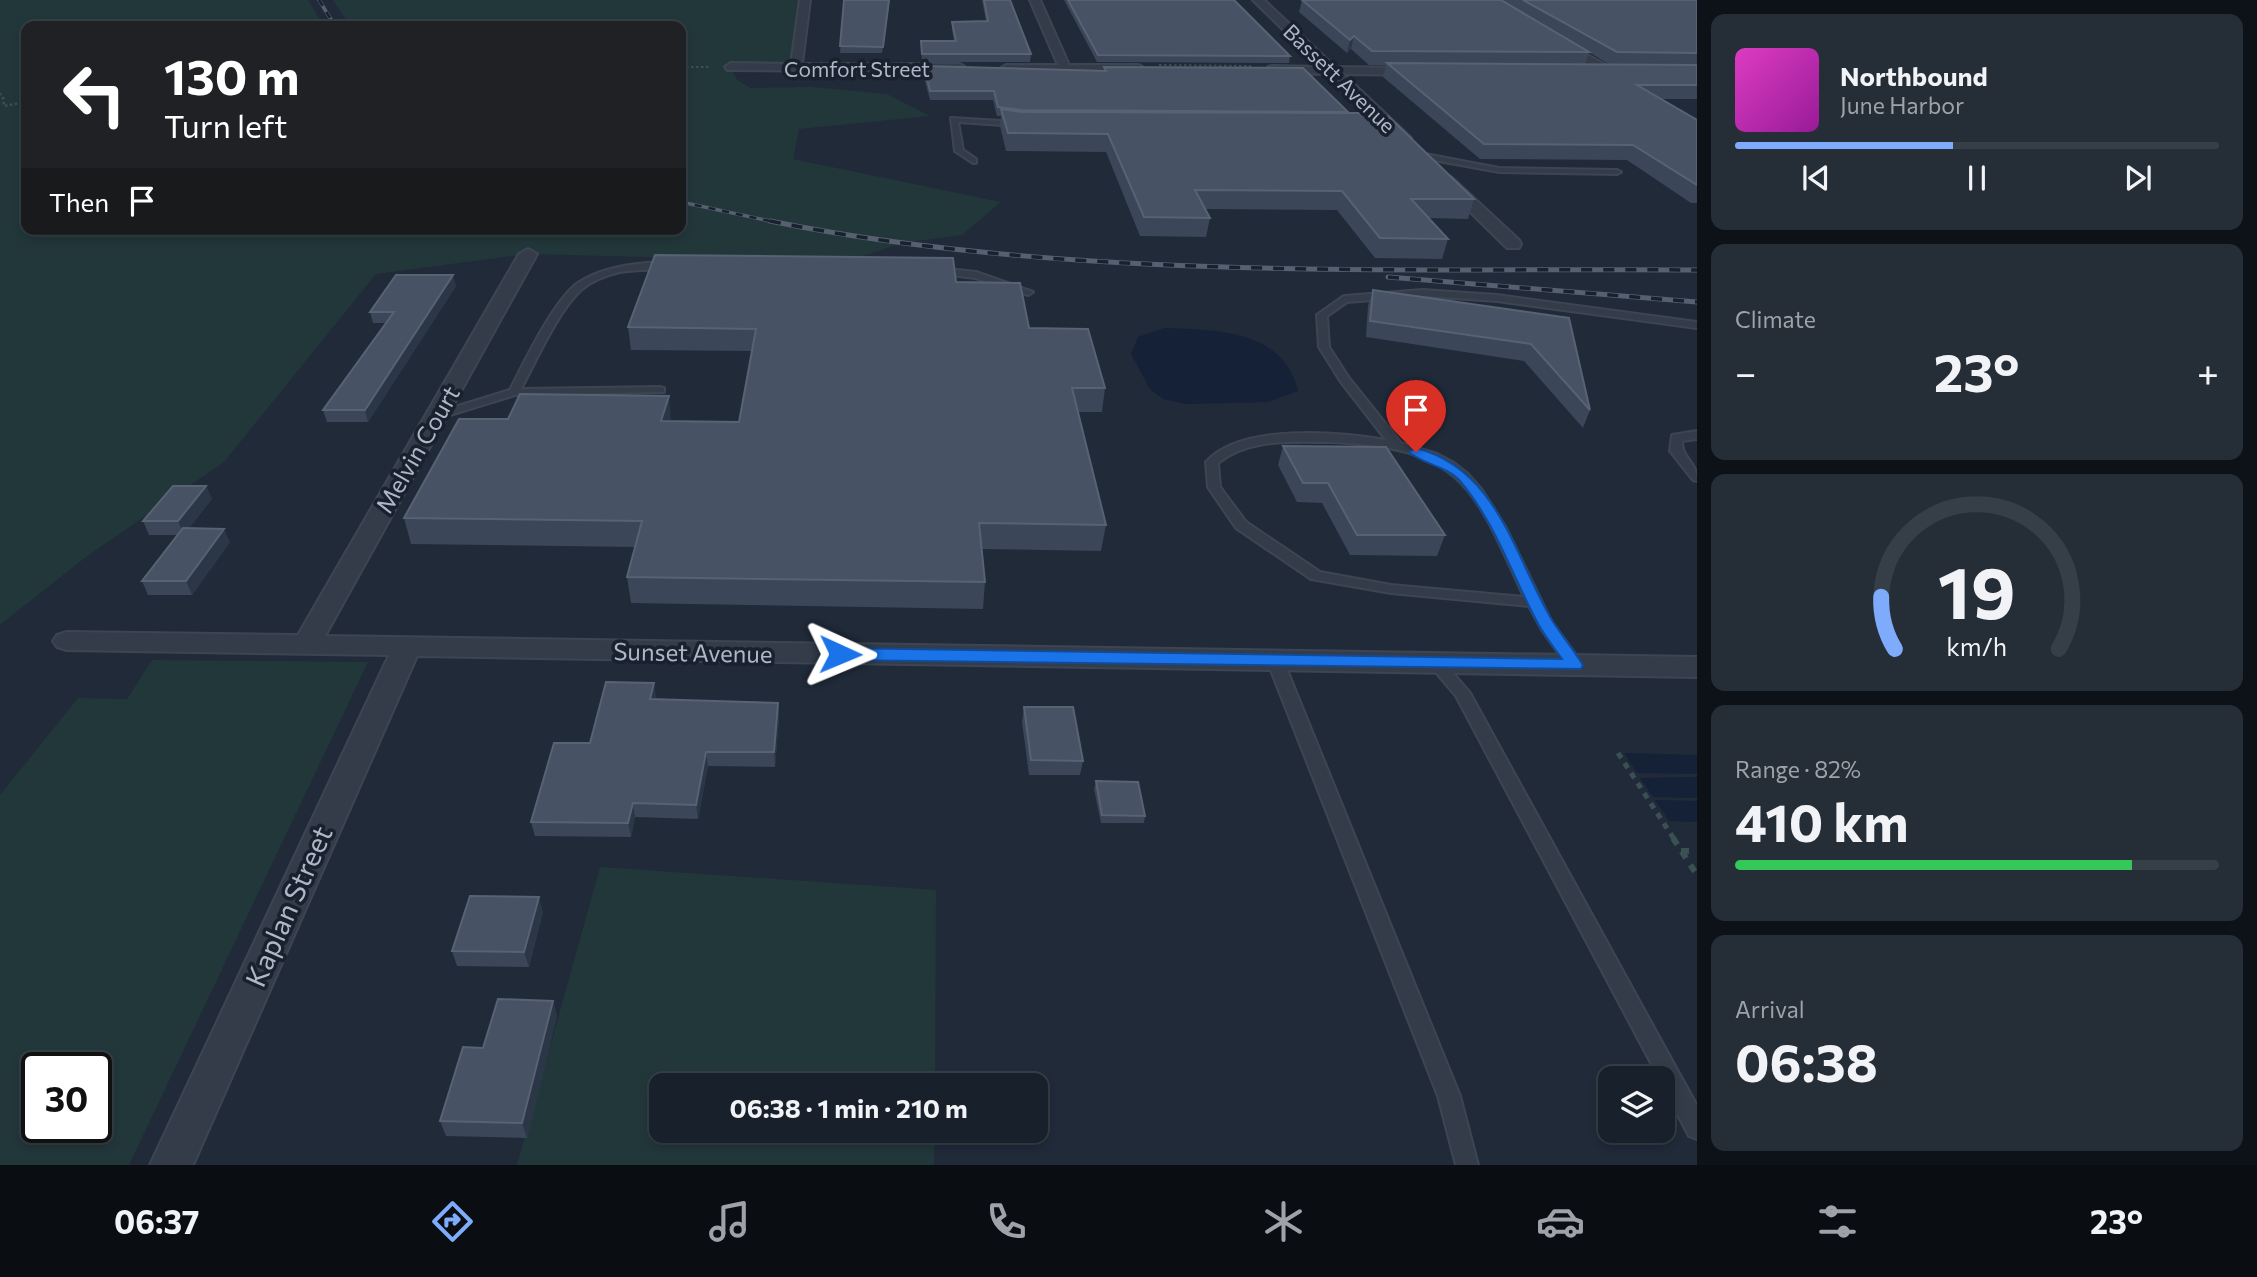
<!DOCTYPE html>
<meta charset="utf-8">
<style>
:root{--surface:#18202b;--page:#252d37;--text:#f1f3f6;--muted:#9fa3a9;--line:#363e47;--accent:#7eabfb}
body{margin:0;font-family:Commissioner,sans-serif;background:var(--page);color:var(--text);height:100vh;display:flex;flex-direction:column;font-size:26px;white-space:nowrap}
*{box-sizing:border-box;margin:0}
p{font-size:23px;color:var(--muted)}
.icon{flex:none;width:38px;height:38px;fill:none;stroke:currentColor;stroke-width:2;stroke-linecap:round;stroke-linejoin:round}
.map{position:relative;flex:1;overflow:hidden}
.details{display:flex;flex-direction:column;gap:14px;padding:14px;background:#0d1218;width:560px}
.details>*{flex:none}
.top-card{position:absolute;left:21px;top:21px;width:665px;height:214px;border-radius:14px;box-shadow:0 4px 10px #0003,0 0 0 2px var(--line);background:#202124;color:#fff;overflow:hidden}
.controls{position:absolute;left:1598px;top:1066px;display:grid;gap:14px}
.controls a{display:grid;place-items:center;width:77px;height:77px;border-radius:14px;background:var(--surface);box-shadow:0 4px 10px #0003,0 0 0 2px var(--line);font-size:35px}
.speed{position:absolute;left:21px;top:1052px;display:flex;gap:14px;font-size:35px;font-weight:700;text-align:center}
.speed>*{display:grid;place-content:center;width:91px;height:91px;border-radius:50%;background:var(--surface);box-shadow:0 4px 10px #0003,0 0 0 2px var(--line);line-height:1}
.speed .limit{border:4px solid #111;border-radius:10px;background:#fff;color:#111}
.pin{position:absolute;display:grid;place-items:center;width:60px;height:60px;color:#fff;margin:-72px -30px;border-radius:50% 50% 50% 0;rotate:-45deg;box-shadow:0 0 7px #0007}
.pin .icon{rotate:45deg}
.me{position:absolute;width:77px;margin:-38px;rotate:91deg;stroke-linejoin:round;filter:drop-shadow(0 0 5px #0008)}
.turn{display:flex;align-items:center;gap:24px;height:147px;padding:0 28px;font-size:32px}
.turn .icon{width:91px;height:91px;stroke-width:2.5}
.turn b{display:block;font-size:49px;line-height:60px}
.then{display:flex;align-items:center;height:66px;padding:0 28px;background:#0003;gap:14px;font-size:26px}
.big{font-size:52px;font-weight:700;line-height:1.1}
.details .tile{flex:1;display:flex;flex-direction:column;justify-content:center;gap:10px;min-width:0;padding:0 24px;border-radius:14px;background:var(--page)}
.details .dial{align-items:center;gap:0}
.dial svg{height:182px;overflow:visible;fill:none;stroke:var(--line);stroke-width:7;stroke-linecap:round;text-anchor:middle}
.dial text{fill:var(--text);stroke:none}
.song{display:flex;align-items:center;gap:21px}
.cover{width:84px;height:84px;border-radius:10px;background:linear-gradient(135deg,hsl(310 70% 55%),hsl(300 70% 35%))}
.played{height:7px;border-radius:4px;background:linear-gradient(90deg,var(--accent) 45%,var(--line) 45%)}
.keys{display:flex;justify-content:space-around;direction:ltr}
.heat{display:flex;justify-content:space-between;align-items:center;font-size:38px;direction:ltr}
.charge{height:10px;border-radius:5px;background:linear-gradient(90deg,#34c759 82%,var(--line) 0)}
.trip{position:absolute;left:649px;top:1073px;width:399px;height:70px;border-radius:14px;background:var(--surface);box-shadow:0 4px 10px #0003,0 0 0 2px var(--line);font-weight:700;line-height:70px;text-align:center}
.tabs{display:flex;height:112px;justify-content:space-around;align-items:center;background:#0a0d11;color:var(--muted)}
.tabs .icon{width:49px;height:49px}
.tabs .selected{color:var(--accent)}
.tabs b{font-size:32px;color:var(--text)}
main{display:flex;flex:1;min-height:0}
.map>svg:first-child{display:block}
</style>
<main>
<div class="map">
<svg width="1697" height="1165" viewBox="0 0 1697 1165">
<rect width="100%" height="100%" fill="#202a39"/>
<path fill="#22373a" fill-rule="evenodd" d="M0 0H308L324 26H26V229H681V26H350L333 0H805L796 68H731L737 80 751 88 812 87 887 94 930 116 799 129 793 159 1001 202 962 235 902 243 846 262 528 254 376 274 224 462 86 557 0 625Z
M152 660 368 662 129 1165H0V795L78 698 127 699ZM37 1068H96V1127H37Z
M600 867 936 890 935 1085H662V1130L934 1131V1165H517Z"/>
<path fill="#142137" d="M1164 328C1215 330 1284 329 1298 391L1268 402 1187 404 1163 399 1150 389 1131 354 1138 337Z
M1624 753 1697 755V774L1637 773Z
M1697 777V798L1653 797 1640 778Z
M1655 800 1697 801V822L1669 821Z"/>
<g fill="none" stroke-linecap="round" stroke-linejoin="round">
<g stroke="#3d4553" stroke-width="4">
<path id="lane" d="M951 118 1018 122 1022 124 1018 126 958 122 963 150 976 159V163H973L955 151Z
M1420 153 1499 168 1617 170 1621 172 1617 174 1499 172 1417 157V153Z
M646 263 669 262 674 265C664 271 634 269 620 272 607 275 591 281 581 290 558 311 536 361 521 389L660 387 664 388V392L515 395 440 418H432V414L510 390C524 362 554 300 578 283 597 270 623 265 646 263Z
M937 268 976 272 1033 292 1028 295 975 278 934 273 932 271Z
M1423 290 1497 295 1697 322V328L1497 301 1423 296 1347 302 1327 316 1329 347 1349 378 1401 443 1437 454 1454 463 1468 474 1482 490 1506 528 1551 621 1583 665 1580 669H1570L1542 630 1529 606 1391 593 1311 579 1236 528 1208 487 1206 462C1241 423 1339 432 1386 440L1341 382 1319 347 1317 315 1344 296ZM1330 442C1463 448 1473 485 1524 597L1391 585 1320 572 1246 522 1220 487 1218 463C1249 438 1292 442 1330 442Z
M1697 431V439L1682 441C1682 460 1697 460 1697 481L1693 480 1670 451 1672 435Z
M1275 655 1283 660 1460 1096 1478 1165H1456L1438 1096 1267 660Z
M1436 658 1441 659 1470 693 1697 1106V1139L1689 1136 1662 1085V1078H1659L1456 696 1428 663Z"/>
</g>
<g stroke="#3d4553" stroke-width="4">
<path id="street" d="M800 0H810L802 64H960L966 68 960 72 727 70 725 67 731 63 791 64Z
M1030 0H1040L1069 65H1139L1145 69 1139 73 1002 72 1000 69 1006 65H1058Z
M1253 0H1264L1335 67 1423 68 1425 71 1419 75 1343 74 1411 138V144H1401L1329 74 1268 73V67L1272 66 1321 67Z
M1558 39 1613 69 1615 72 1605 75 1554 44 1552 42Z
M1446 175 1451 177 1519 240 1521 244 1519 248H1507L1441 183V177Z
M528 249 537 254 325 636 1697 657V677L417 656 193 1165H150L389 655 67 650 57 647 53 641 57 635 67 632 298 635 519 254Z"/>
</g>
<path stroke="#3b5053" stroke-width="2" stroke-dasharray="2.5 2.5" stroke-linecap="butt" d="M1159 65 1251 66
M681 67H709
M0 93 3 99"/>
<path stroke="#3b5053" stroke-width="2.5" stroke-dasharray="2.5 2.5" stroke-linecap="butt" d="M3 97 4 106 26 102"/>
<path stroke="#3b5053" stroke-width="5" stroke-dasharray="6 6" stroke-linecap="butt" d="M1618 753 1674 839"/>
<path stroke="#3b5053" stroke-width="6" stroke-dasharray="8 8" stroke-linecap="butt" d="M1673 838 1697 875
M1681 851H1697"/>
<use href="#lane" fill="#343c4a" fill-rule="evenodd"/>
<use href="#street" fill="#343c4a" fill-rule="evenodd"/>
<g stroke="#566071" stroke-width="3.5">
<path id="rail-far1" d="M319 0 335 26
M681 202 779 223"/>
</g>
<g stroke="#566071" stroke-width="5">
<path id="rail" d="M770 221C1067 281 1394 268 1697 270
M1388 277 1697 302"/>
</g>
<use href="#rail-far1" stroke="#19212e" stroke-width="2.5" stroke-dasharray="7" stroke-linecap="butt"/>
<use href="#rail" stroke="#19212e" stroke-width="3.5" stroke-dasharray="11" stroke-linecap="butt"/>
</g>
<path fill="#3b4658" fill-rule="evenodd" d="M844 0H890L882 53H840Z
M982 0H1010L1031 54 1030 62H922L921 41H954L952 30V22L986 21Z
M1064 0H1234L1290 56 1289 63 1097 62Z
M1302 0H1697V99H1661L1697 120V203H1691L1627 160 1480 159 1383 77 1386 65H1369L1351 49 1347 53 1299 12ZM1589 52 1610 65H1585Z
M924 66 1104 70V67L1348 112 1347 113 1362 116 1474 199 1468 219 1429 218 1448 239 1442 259 1375 258 1337 210 1206 209 1210 218 1206 237 1140 236 1106 152 1006 151 1000 126 1001 116H997L993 100H930L923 74Z
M956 282 1029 328 1105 388 1102 412H1078L1106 525 1101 551 981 549 985 582 983 609 631 603 627 577 635 547 411 544 404 518 508 419 739 422 752 351 631 350 628 327Z
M456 286 368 422H327L323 410 386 323H373L370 312Z
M1373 290 1569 318 1590 410 1583 428 1524 361 1366 337 1368 306Z
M1283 446 1445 535 1437 556 1350 555 1322 503 1297 502 1278 465Z
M206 486 212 499 189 528 230 542 192 595H148L142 581 177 535H149L143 521Z
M654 683 655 699 778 703 779 718 775 767 708 766 698 819 635 817 631 837 535 836 531 822 590 743Z
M1024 707 1083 761 1080 775H1029L1022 722Z
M1096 781 1145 816 1144 823H1101L1094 789Z
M543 912 529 967 457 966 452 951Z
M553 1001 557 1016 527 1138 446 1136 440 1121Z"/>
<path fill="#2b3647" d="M889 0H890L882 53 883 47Z
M1354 36 1351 49 1347 53 1350 40Z
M453 275 456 286 368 422 365 410Z
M669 396 671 420 664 445 661 421Z
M206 486 212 499 184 535 178 521Z
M224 529 230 542 192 595 186 581Z
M654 683 656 697 652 713 650 699Z
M778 703 779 718 775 767 774 752Z
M706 752 708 766 698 819 696 805Z
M633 803 635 817 631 837 628 823Z
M539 897 543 912 529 967 524 952Z
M553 1001 557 1016 527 1138 522 1123Z"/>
<path fill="#475364" stroke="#576273" stroke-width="2" d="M844 0H889L883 47 840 46Z
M984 0H1010L1031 54H922L921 41H956L952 22 988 21Z
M1068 0H1234L1290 56 1098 55Z
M1302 0H1501L1589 52 1372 51 1354 36 1350 40Z
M1523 0H1697V53L1617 52Z
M1387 63 1697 65V85H1637L1697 120V185L1633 145 1484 144Z
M924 66 1106 71 1104 67 1303 68 1348 112 1021 110 998 107 994 91H930Z
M1001 109 1021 112 1359 113 1362 116H1388L1474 199H1411L1448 239 1380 238 1342 191 1195 190 1210 218 1144 217 1108 134 1008 133Z
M655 255 953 258 956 282 1020 283 1029 328 1088 329 1105 388H1072L1106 525 979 523 985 582 627 577 642 521 404 518 459 419H508L520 394 669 396 661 421 739 422 756 329 628 327Z
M396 275H453L365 410H323L394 312H370Z
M1373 290 1569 318 1590 410 1531 344 1370 321Z
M1283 446 1386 447 1445 535H1357L1328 483H1303Z
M173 486H206L178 521H143Z
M183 528 224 529 186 581H142Z
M606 682 654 683 650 699 778 703 774 752H706L696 805 633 803 628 823 531 822 554 743H590Z
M1024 707H1073L1083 761 1031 760Z
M1096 781 1138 782 1145 816 1102 815Z
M470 896 539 897 524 952 452 951Z
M498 999 553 1001 522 1123 440 1121 463 1047 483 1048Z"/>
<path fill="#1a73e8" stroke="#114b97" stroke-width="2" d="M1416 448C1498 469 1514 556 1552 620 1562 636 1574 650 1583 665L1581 669 840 660 832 654 840 648 1562 659C1553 646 1542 633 1535 618 1511 572 1494 521 1460 481 1447 466 1422 464 1409 452Z"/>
<g text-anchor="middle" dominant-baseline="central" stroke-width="7" stroke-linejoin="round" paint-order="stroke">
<g font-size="21" fill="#aeb7c6" stroke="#19212e">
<text x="857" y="68">Comfort Street</text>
<text transform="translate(1340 78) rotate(44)">Bassett Avenue</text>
</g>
<g font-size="24" fill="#aeb7c6" stroke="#19212e">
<text transform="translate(417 449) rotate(-60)">Melvin Court</text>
<text transform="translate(693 652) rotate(1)">Sunset Avenue</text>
</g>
<g font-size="28" fill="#aeb7c6" stroke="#19212e">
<text transform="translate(288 906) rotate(-66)">Kaplan Street</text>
</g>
</g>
</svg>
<div class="controls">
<a><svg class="icon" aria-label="layers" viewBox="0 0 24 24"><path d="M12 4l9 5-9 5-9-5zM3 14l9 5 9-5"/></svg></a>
</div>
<div class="speed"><div class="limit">30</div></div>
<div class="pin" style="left:1416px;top:452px;background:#d93025"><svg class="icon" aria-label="arrive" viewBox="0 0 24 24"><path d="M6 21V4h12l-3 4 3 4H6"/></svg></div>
<svg class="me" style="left:840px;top:654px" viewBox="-20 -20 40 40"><path d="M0-17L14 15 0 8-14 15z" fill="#1a73e8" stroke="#fff" stroke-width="4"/></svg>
<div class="trip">06:38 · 1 min · 210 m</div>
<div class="top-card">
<div class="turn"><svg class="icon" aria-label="left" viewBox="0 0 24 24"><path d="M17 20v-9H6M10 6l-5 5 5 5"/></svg><div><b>130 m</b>Turn left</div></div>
<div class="then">Then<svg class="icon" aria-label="arrive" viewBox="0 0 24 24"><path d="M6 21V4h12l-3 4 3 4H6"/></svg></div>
</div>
</div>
<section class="details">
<div class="tile">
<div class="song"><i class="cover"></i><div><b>Northbound</b><p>June Harbor</p></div></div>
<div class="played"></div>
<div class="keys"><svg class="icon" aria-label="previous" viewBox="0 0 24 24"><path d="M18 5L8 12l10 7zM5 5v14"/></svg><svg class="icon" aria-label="pause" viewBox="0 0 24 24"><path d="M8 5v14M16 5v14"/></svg><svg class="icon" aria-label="next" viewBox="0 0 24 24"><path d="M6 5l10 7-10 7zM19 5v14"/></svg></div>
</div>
<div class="tile"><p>Climate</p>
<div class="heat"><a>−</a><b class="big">23°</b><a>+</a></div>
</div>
<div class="tile dial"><svg viewBox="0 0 100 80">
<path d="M14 69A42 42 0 1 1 86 69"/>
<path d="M14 69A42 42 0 0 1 8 46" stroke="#7eabfb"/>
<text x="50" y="56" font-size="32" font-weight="700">19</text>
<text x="50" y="72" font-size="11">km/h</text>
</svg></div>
<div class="tile"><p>Range · 82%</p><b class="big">410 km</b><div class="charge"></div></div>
<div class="tile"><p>Arrival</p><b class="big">06:38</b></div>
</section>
</main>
<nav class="tabs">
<b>06:37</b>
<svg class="icon selected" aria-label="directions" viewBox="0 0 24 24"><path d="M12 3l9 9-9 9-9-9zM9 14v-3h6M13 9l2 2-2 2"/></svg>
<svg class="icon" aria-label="music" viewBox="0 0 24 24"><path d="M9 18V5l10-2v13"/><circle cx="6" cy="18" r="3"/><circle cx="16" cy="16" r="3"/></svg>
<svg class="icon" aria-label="phone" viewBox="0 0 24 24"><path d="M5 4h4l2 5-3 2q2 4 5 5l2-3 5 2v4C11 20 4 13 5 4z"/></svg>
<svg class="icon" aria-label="climate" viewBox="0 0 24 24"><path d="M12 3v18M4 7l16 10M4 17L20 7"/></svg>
<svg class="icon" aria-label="car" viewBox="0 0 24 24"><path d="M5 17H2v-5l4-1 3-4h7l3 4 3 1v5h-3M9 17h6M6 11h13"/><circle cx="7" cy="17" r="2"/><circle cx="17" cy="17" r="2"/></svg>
<svg class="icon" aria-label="filters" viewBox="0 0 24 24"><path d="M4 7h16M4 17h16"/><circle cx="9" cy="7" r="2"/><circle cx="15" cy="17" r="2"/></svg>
<b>23°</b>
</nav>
